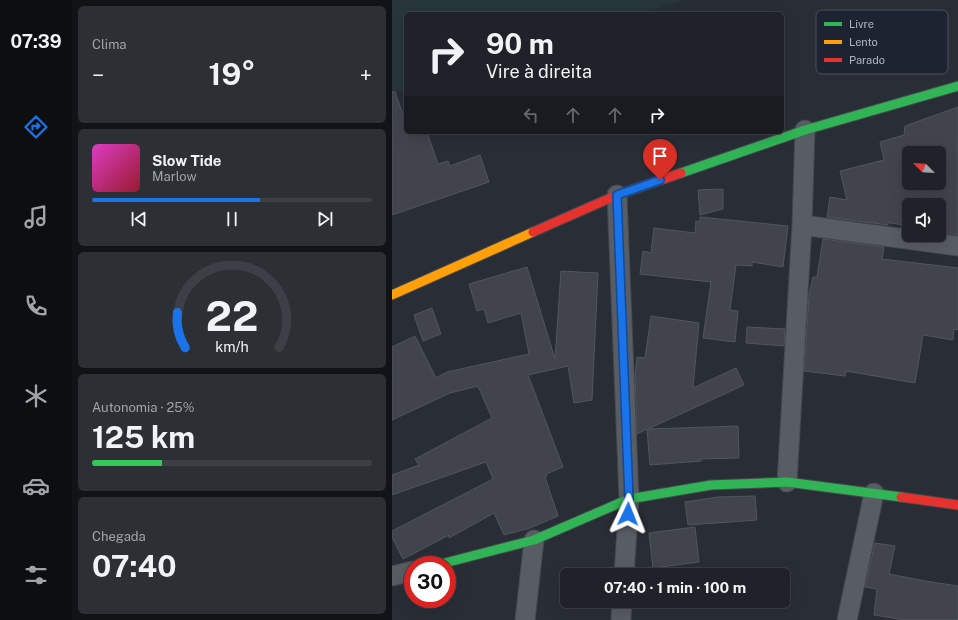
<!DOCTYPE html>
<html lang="pt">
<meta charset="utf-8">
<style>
:root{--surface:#1f2228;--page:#2c2f34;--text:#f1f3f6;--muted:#a1a4a8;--line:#3c3f45;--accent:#1a73e8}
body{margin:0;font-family:"Public Sans",sans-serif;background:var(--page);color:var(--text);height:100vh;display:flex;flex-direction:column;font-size:15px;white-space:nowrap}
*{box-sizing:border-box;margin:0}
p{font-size:13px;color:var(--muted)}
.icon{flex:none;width:22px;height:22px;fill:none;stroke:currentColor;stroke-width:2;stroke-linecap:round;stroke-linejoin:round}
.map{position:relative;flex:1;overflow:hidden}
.panel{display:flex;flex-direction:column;gap:6px;padding:6px;background:#111316;width:320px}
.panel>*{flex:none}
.top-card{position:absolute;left:12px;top:12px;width:380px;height:122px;border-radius:6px;box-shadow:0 4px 16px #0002,0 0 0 1px var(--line);background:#1f2228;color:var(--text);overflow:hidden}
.needle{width:26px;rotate:294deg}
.buttons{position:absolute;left:510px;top:146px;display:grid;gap:8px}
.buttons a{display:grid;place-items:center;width:44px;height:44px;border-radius:6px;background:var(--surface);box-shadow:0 4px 16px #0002,0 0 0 1px var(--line);font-size:20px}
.speed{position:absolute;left:12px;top:556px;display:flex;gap:8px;font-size:20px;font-weight:700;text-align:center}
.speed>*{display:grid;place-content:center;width:52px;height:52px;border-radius:50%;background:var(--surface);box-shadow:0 4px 16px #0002,0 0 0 1px var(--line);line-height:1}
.speed .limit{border:6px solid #d22;background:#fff;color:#111}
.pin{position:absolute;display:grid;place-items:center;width:34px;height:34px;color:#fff;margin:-41px -17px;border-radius:50% 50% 50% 0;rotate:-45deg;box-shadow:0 0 4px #0007}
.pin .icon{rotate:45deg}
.me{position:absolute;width:44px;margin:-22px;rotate:2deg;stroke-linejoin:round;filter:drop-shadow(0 0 3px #0008)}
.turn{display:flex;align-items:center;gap:14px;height:84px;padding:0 16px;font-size:18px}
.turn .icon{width:52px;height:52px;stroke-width:2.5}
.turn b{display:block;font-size:28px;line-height:34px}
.lanes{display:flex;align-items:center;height:38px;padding:0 16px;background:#0003;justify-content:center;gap:20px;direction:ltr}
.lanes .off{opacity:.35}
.big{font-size:30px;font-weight:700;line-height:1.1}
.panel .card{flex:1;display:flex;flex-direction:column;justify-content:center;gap:6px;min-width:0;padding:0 14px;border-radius:6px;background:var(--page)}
.panel .dial{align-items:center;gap:0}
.dial svg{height:104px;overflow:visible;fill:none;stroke:var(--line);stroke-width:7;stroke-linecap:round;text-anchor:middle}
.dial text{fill:var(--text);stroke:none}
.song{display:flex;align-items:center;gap:12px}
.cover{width:48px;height:48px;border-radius:6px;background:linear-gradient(135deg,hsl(310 70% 55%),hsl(350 70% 35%))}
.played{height:4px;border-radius:2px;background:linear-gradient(90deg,var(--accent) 60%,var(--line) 60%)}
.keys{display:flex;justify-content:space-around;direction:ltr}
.heat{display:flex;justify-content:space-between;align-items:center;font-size:22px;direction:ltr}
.charge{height:6px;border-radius:3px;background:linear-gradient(90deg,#34c759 25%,var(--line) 0)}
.trip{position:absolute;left:168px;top:568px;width:230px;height:40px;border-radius:6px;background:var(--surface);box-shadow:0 4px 16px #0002,0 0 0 1px var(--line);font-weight:700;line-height:40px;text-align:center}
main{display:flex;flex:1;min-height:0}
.dock{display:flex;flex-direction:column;width:72px;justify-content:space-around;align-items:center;background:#0c0e10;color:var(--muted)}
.dock .icon{width:28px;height:28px}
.dock .active{color:var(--accent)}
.dock b{font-size:18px;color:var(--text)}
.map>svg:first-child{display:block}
</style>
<main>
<nav class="dock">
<b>07:39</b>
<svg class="icon active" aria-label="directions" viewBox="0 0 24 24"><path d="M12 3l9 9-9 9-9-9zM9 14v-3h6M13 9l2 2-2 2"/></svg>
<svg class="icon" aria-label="music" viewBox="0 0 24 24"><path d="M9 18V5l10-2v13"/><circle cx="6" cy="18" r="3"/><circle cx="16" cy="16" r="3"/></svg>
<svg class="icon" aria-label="phone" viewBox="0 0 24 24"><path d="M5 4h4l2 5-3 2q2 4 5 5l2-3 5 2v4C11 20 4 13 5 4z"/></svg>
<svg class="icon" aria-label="climate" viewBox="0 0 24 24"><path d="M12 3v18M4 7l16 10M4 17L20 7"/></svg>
<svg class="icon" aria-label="car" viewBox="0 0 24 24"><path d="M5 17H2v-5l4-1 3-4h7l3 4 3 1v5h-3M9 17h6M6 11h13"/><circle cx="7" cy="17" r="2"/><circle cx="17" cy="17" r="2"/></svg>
<svg class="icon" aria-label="filters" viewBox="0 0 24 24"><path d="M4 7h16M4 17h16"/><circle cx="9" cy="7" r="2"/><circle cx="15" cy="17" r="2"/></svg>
</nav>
<section class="panel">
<div class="card"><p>Clima</p>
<div class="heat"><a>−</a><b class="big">19°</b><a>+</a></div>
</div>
<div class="card">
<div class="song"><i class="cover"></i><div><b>Slow Tide</b><p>Marlow</p></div></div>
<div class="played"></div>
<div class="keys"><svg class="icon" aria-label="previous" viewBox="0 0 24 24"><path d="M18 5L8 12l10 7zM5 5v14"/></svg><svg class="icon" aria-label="pause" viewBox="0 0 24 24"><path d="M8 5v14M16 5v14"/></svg><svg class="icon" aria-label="next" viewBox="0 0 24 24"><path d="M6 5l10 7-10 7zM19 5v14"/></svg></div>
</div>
<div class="card dial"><svg viewBox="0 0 100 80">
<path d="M14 69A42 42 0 1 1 86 69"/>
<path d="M14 69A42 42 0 0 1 8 42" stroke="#1a73e8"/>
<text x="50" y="56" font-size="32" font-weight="700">22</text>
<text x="50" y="72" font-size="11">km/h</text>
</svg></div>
<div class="card"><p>Autonomia · 25%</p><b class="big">125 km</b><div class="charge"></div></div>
<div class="card"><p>Chegada</p><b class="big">07:40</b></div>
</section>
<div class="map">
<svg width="566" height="620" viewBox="0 0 566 620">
<rect width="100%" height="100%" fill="#292d36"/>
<path fill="#26363b" d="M0 0H291L247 14H14V89L0 94Z"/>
<path fill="#41444c" stroke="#51555d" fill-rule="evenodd" d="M0 92H3L14 123V132H35L46 164 56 161 58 166 88 155 97 182 0 215Z
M566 107V235L547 231V205H517V226L500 223H496V225L435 217 438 197 455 200 448 171 492 160 488 142 512 135 513 126ZM517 153H547V183H517Z
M331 189V209L308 215 306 190Z
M308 217 396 226 391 267 360 262V266L344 265 338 310 346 311 343 342 311 338 319 282 248 274 251 251 259 253 262 228 303 233 304 221 308 222Z
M431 239 492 247 490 259 566 268V330L562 329 561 340 531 335 523 383 454 371 453 376 412 371 417 295 421 277H425Z
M135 267 163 359 169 271 206 273 200 400 182 403 176 366 136 375 171 467 154 474 155 476 153 477 166 516 138 528 112 535 102 513 57 538V535L11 559 0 537V531L101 479 94 462 0 495V475L27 465 23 459 100 418 86 386 58 393 0 420V347L23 336 44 378 55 372 137 354 129 313 96 323 92 309 85 311 77 284Z
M40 308 49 334 31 341 22 315Z
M259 316 307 323 301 388 344 368 352 385 256 429 346 426 347 458 308 459 309 461 258 465 255 429 245 434 243 376 245 357 253 358Z
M355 327 393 329 392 346 354 343Z
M363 496 365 520 296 525 293 502 326 497Z
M303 527 307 562 261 568 257 533Z
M483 543 503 546 497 574 533 581 566 586V620H513L482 615 485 589 473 587Z"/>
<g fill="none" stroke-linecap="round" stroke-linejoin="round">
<g stroke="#45484f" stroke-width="21">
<path id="street" d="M225 195 237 499 232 575
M410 225 566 246
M395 482 410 225 413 130
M0 576 21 571
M133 620 142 540
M229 620 230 601
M455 620 482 493"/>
</g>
<g stroke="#45484f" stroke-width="11">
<path id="fast" d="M289 173 413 130 566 86
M45 565 142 540 237 499 319 485 395 482 509 497"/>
</g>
<g stroke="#45484f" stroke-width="11">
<path id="slow" d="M0 295 141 232"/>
</g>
<g stroke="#45484f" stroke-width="11">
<path id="jam" d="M141 232 225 195 289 173
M509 497 566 505"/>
</g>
<use href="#street" stroke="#585c63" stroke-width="19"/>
<use href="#fast" stroke="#30b455" stroke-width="9"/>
<use href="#slow" stroke="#ff9f0a" stroke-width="9"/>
<use href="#jam" stroke="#e5322d" stroke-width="9"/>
</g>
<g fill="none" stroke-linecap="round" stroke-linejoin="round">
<g stroke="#114b97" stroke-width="10">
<path id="route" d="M236 514 237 499 225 195 268 180"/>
</g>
<use href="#route" stroke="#1a73e8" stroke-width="7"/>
</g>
<rect x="424" y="10" width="132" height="64" rx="6" fill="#1d2330" stroke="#4a505d" stroke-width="1"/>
<rect x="432" y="22" width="18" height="4" fill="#30b455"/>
<rect x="432" y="40" width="18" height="4" fill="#ff9f0a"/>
<rect x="432" y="58" width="18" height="4" fill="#e5322d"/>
<g font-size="11" fill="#b3b8c7">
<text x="457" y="28">Livre</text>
<text x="457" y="46">Lento</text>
<text x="457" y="64">Parado</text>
</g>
</svg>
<div class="buttons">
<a><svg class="needle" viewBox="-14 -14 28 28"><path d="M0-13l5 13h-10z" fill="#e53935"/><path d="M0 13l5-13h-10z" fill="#a1a4a8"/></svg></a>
<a><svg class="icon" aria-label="sound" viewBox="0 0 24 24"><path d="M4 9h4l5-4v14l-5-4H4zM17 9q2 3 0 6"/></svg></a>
</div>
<div class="speed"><div class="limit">30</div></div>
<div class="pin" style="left:268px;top:180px;background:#d93025"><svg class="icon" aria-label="arrive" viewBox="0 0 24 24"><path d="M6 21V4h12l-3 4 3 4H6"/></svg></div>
<svg class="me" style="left:236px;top:514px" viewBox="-20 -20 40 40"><path d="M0-17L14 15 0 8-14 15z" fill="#1a73e8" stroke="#fff" stroke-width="4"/></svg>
<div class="trip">07:40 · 1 min · 100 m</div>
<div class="top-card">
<div class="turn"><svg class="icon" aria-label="right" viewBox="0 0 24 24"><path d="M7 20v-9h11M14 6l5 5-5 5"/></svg><div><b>90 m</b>Vire à direita</div></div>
<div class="lanes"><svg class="icon off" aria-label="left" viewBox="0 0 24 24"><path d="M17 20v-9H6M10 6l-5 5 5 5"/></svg><svg class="icon off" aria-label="ahead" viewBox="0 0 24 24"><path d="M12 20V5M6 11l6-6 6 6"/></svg><svg class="icon off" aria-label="ahead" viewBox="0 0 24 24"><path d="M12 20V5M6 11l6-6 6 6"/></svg><svg class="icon" aria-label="right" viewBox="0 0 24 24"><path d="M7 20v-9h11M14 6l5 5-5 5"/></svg></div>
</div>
</div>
</main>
